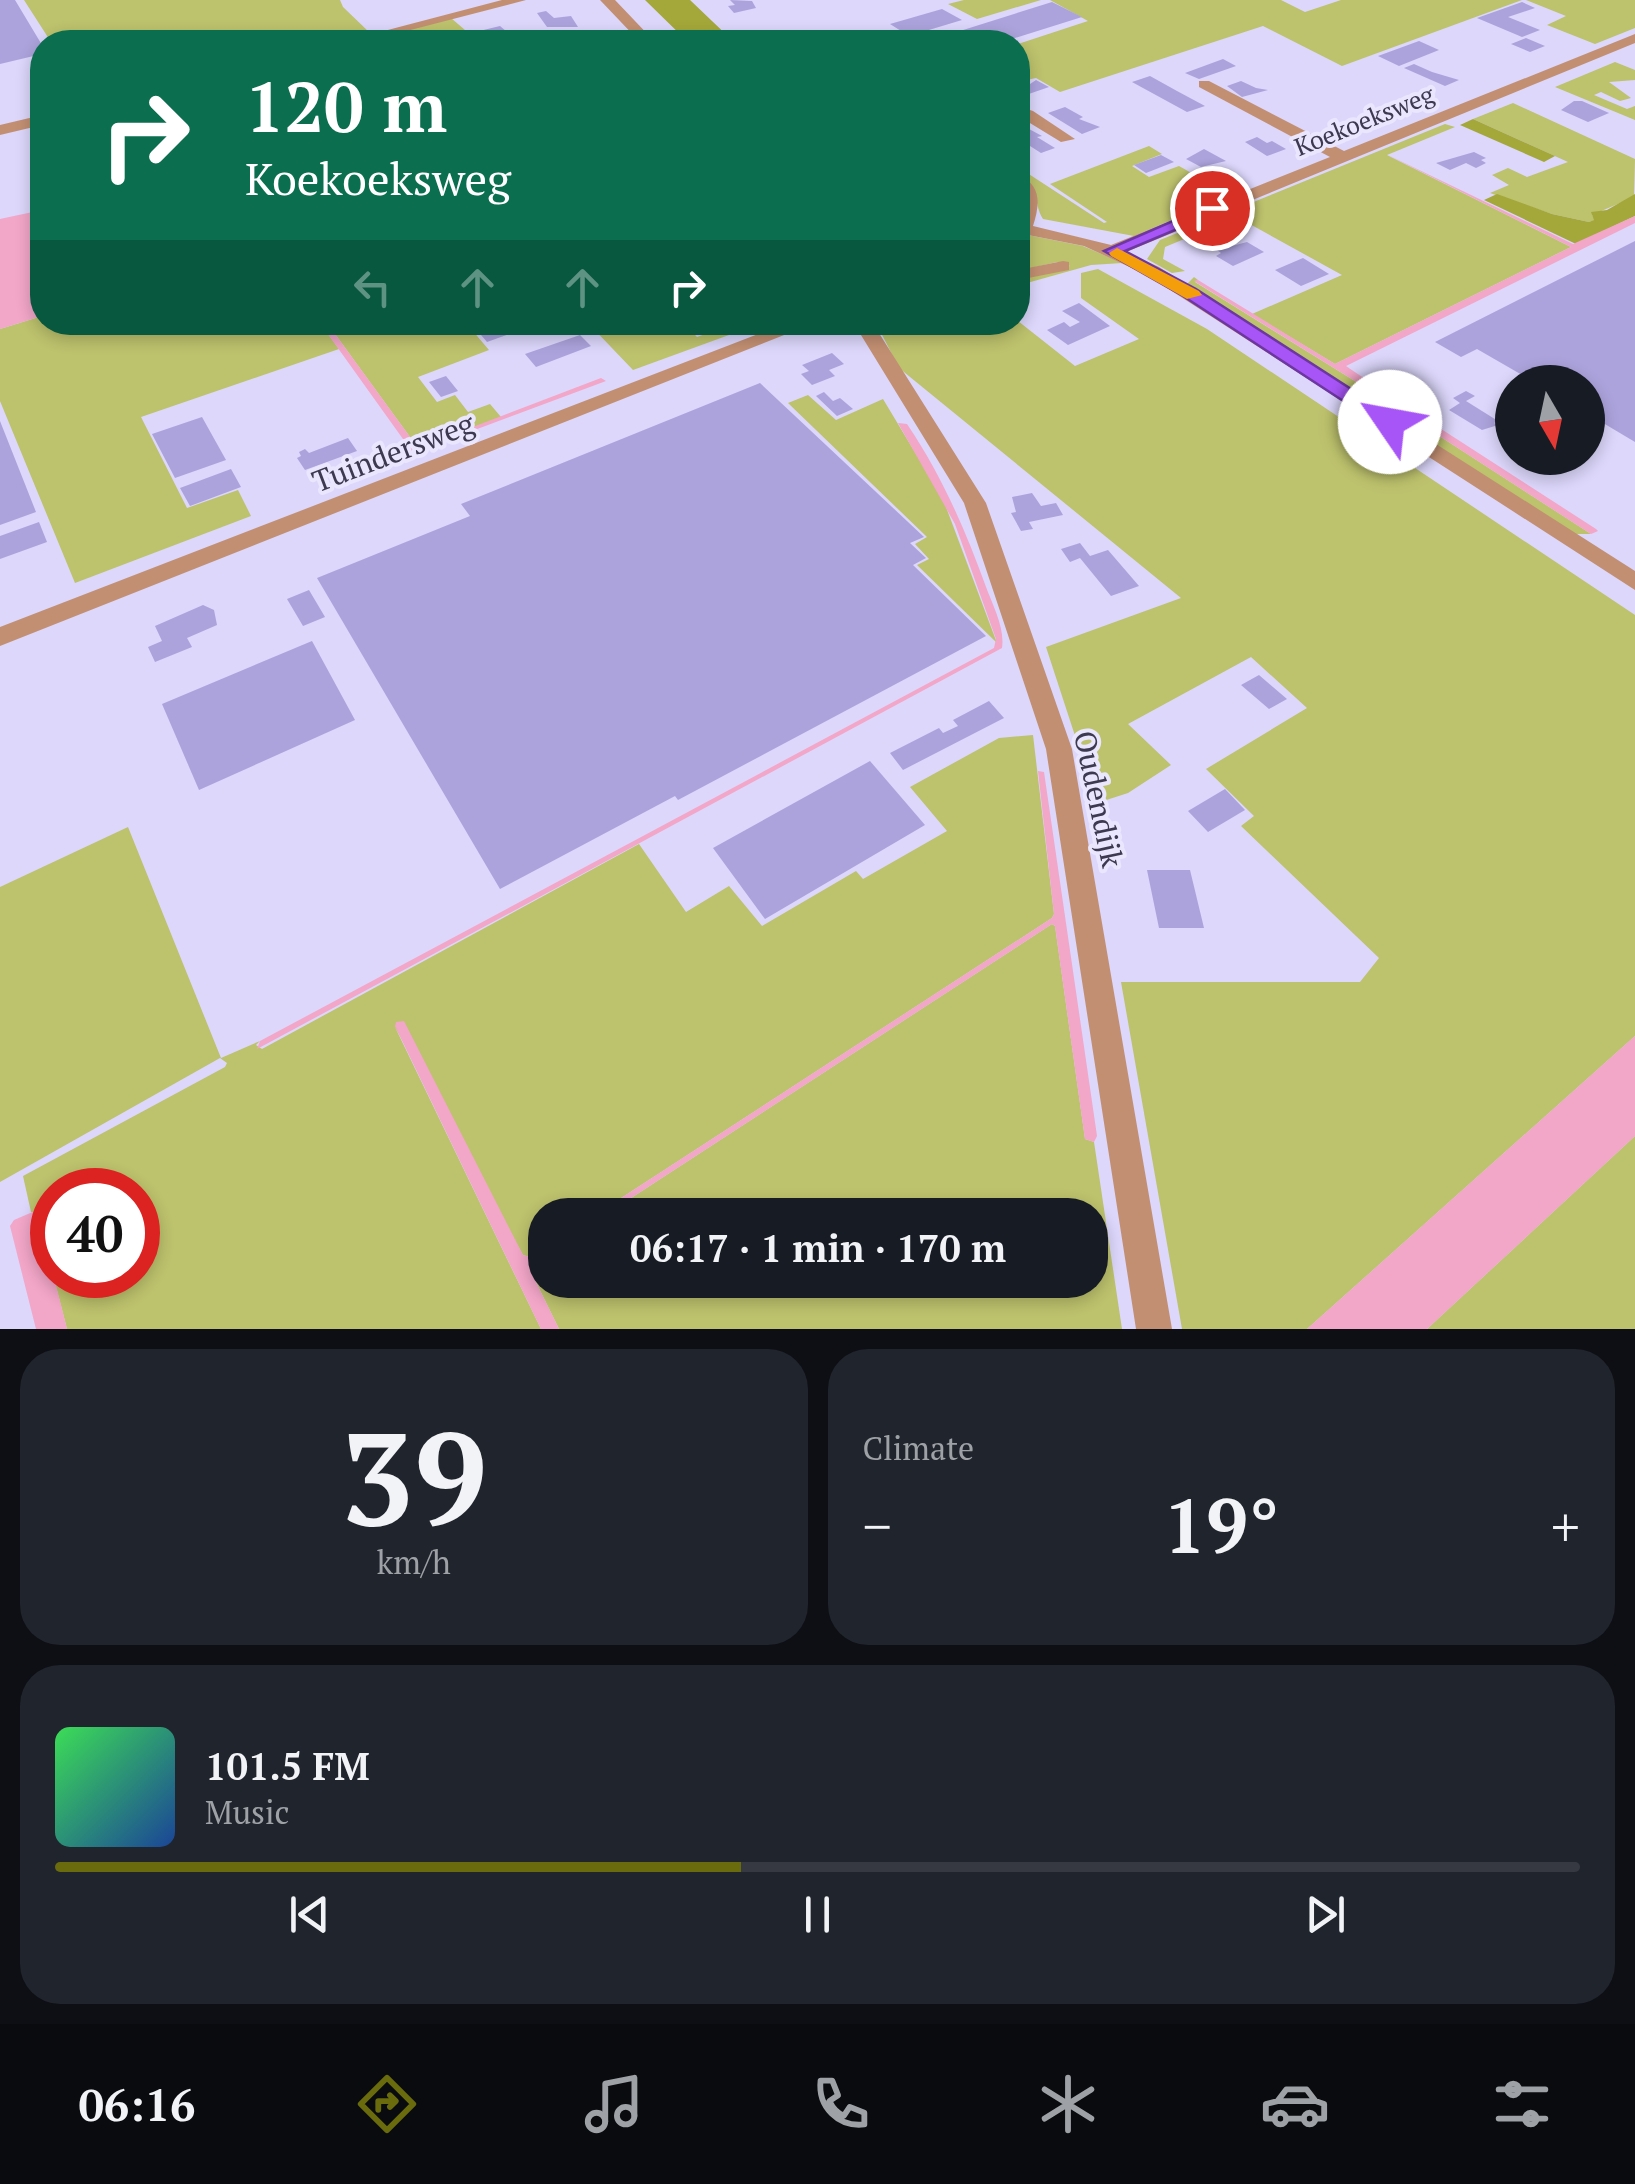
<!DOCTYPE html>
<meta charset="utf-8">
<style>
:root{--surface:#171b24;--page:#20242c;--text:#f1f3f6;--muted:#9ea1a6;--line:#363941;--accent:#696b0c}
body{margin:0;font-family:"PT Serif",serif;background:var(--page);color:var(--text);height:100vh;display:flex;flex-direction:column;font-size:38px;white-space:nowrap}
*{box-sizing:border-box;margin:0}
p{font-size:32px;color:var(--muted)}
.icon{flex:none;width:55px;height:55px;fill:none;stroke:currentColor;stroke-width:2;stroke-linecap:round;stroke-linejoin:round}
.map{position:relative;height:1329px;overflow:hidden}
.details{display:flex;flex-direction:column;gap:20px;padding:20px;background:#0d0f14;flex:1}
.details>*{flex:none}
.banner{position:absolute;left:30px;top:30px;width:1000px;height:305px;border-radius:40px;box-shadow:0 5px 15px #0003;background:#0b6e4f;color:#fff;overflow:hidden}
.needle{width:65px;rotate:171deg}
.tools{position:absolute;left:1495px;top:365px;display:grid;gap:20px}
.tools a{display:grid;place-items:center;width:110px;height:110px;border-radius:50%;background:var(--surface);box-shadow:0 5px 15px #0003;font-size:50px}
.speed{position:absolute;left:30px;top:1168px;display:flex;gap:20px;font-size:50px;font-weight:700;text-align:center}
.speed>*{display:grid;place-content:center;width:130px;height:130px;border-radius:50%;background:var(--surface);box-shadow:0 5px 15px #0003;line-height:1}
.speed .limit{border:15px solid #d22;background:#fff;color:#111}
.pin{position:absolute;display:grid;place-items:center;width:85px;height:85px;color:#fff;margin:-42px;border:5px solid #fff;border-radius:50%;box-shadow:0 2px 10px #0007}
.me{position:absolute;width:110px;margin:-55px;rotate:303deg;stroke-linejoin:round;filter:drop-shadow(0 0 8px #0008)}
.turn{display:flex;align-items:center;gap:35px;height:210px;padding:0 50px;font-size:45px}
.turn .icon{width:130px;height:130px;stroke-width:2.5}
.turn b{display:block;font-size:70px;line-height:85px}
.lanes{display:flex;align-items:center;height:95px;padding:0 50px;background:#0003;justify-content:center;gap:50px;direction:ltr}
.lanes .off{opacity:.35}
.big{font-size:75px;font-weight:700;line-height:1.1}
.details .widget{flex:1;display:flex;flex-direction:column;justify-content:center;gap:15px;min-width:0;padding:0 35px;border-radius:40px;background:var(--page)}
.details .dial{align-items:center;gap:0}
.dial b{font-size:130px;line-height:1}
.song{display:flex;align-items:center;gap:30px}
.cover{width:120px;height:120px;border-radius:15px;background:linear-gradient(135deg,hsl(130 70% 55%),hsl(220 70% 35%))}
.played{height:10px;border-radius:5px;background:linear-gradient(90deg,var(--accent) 45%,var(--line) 45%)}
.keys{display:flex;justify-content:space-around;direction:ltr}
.heat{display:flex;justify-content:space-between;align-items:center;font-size:55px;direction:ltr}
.details .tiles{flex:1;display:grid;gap:20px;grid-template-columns:1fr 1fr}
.widget:last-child{grid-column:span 2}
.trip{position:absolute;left:528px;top:1198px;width:580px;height:100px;border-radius:40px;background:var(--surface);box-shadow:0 5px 15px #0003;font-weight:700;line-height:100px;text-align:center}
.tabs{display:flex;height:160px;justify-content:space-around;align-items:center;background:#090b0e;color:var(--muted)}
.tabs .icon{width:70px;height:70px}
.tabs .active{color:var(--accent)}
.tabs b{font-size:45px;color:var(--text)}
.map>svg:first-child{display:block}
</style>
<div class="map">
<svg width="1635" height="1329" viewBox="0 0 1635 1329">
<rect width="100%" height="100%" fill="#dcd7fb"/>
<path fill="#bdc26d" d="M24 0H340L343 7 369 32 326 42H51Z
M964 0H1041L977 19 948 4Z
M1050 0H1281L1305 12 1341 0H1522L1342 66 1263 26 1060 92 1036 78 1022 81 1018 79V44L1088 21Z
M1526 0H1635V28L1595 44 1547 25 1566 16Z
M451 18 479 42H357Z
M1615 62 1635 70V80L1609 82 1631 98 1620 101 1601 92 1594 95 1627 109 1635 106V120L1555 87Z
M1513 103 1635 159 1634 197 1592 215 1595 220 1589 222 1552 214 1490 193 1509 185 1492 175 1508 168 1527 177 1568 162 1473 119Z
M1445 124 1455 127 1387 155 1571 247 1335 364 1252 314 1342 275 1237 217 1165 247 1163 259 1185 271 1172 273 1147 259 1160 240Z
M1149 146 1162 154 1132 166 1149 177 1179 166 1195 175 1186 179 1208 192 1219 188 1232 195 1134 236 1043 219C1033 204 1040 181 1018 177V167L1104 223 1107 222 1050 184Z
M1018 233 1083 246 1122 263 1091 265 1027 283 1029 276 1070 266 1057 262 1018 271Z
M1098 269 1207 329 1635 615V1036L1307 1329H1182L1121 982H1360L1379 958 1241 826 1254 816 1206 769 1307 708 1251 657 1128 724 1171 765 1128 793 1097 803 1046 647 1181 598 899 368 876 323 1018 321 1075 366 1139 339 1081 298V273Z
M1194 277 1198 280 1195 282 1371 391 1357 394 1187 284Z
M42 316V322L320 323 339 349 141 417 187 508 238 490 251 516 75 583 0 401V329Z
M327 323H466L489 350 418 377 437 402 455 395 468 412 490 404 501 417 418 448Z
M588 323H684L697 337 722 328 729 335 633 370Z
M808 395 836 420 883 399 943 499 997 643 917 565 929 559 915 544 927 537 788 403Z
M1382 399 1591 534H1593H1573L1378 407Z
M1033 735 1054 914 1052 918 595 1215H545V1247L530 1257 523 1255 395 1027 541 1329H67L53 1275H138V1190H52V1273L38 1214 31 1212 23 1176 225 1067 227 1063 220 1058 0 1182V887L128 827 221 1058 260 1041 256 1045 262 1049 639 844 686 912 729 886 762 926 856 871 863 879 947 831 910 787 999 738Z
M1052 924 1055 926 1085 1139 1094 1142 1122 1329H559L530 1270 531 1263 545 1254V1280H1090V1215H605Z
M1635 1136V1329H1427Z"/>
<path fill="#a4a83a" d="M645 0H690L734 42H688Z
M1473 119 1555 156 1544 162 1460 125Z
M1497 194 1552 214 1589 222 1594 220 1591 212 1607 210 1635 194V216L1576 244 1484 200Z"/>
<path fill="#f2a6c8" d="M1386 154 1573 244 1635 216V223L1346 366 1377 387 1371 391 1194 281 1198 280 1335 364 1571 247Z
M42 210V316L0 329V219Z
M320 323H327L418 448 601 378 606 381 413 453Z
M1390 396 1596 529 1598 531 1591 534 1382 399Z
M898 423 907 424C942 476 965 529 986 587 993 606 1005 628 1002 648L257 1049 260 1041 994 648 996 639 955 524Z
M1038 771 1044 772 1097 1136 1094 1142 1085 1139 1055 926 1052 924 605 1215H595L1052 918 1054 914Z
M404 1021 523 1255 530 1257 545 1247V1254L531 1263 530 1270 559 1329H541L395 1026 396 1022Z
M1635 1036V1136L1427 1329H1307Z
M35 1211 38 1214 67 1329H36L10 1226 14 1220Z"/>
<path fill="#aca3dc" d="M0 0H15L42 45V54L0 64Z
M730 0 752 1 756 8 734 13 728 6 735 5Z
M1052 2 1082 17 1002 42H925Z
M1522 2 1535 8 1508 17 1540 30 1522 37 1477 18Z
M942 9 962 20 909 36 890 24Z
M546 11 554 18 571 16 578 27H547L537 13Z
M500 26 519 42H477L467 34Z
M1526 38 1545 46 1530 52 1511 44Z
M1419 41 1439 50 1399 66 1378 56Z
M1223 59 1236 66 1199 79 1185 73Z
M1414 64 1432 72 1459 80 1445 86 1404 68Z
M1150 76 1177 91 1205 106 1187 112 1132 82Z
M1036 80 1049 87 1023 96 1018 92Z
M1241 81 1256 88 1268 90 1242 97 1227 86Z
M1574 101H1582L1609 113 1588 122 1561 110Z
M1065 107 1083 117 1079 119 1100 127 1082 134 1048 113Z
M1018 123 1042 136 1037 137 1055 148 1041 153 1030 146 1018 147Z
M1257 137 1267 143 1272 141 1286 149 1267 156 1245 142Z
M1204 149 1226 161 1201 167 1186 159Z
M1474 152 1486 158 1481 160 1486 163 1476 168 1466 163 1450 170 1436 163Z
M1161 155 1174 162 1146 173 1134 165Z
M1635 241V442L1588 414V382H1534L1477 349 1461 357 1435 342Z
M1247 242 1264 252 1233 266 1216 256 1221 253 1217 250Z
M1303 258 1329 274 1301 286 1275 270Z
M1079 303 1110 326 1068 345 1047 330 1064 322 1070 327 1080 322 1062 311Z
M470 322H540V323L487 342Z
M580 335 591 346 536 367 525 354Z
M832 353 844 364 829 370 835 376 812 385 801 374 809 371 802 365Z
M446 376 458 391 441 397 429 382Z
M760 383 924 537 910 543 926 558 913 565 986 636 678 800 675 796 500 889 317 578 470 516 461 504Z
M1466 391 1475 396 1466 401 1498 421 1494 423 1498 425 1482 430 1449 410 1460 403 1453 398Z
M824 392 833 401 840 398 853 409 837 416 816 396Z
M202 417 226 460 175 478 152 434Z
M0 421 36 512 0 525Z
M348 438 357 451 305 470 297 458 301 456 299 452 305 449 309 453Z
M231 469 241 487 190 506 180 488Z
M1032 493 1041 506 1056 503 1063 515 1029 522 1033 529 1021 531 1011 513 1016 512 1012 497Z
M39 522 47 542 0 559V536Z
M1080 543 1090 556 1108 550 1139 586 1111 596 1080 558 1070 562 1061 549Z
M309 590 325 617 303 626 287 599Z
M203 605 214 610 217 625 187 638 192 647 155 662 148 647 162 641 155 626Z
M312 641 355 720 199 790 162 704Z
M1259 675 1287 699 1269 709 1241 685Z
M989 701 1004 718 903 770 890 753 939 728 943 733 958 726 953 720Z
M870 761 925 825 765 919 713 848Z
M1225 789 1245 810 1208 832 1188 811Z
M1147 870H1190L1204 928H1159Z"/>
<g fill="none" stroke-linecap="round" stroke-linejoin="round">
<path fill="#c28f72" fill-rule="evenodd" d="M502 0H526L364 42H342Z
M600 0H615L655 42H640Z
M1635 34V43L1126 252 1159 267 1635 571V590L1147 275 1084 246 1018 233 1022 202 1018 175C1042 185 1040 204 1033 226L1111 245 1330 157 1199 87V81H1209L1344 151Z
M1027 109 1033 111 1075 139 1061 142 1025 120 1018 122V112Z
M42 115V125L0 135V125Z
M1063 261 1069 262V270L1018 280V270Z
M789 322H817L0 646V627Z
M853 322H872L986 503 1072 749 1172 1329H1136L1046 749 964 503Z"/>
</g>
<path fill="#a855f7" stroke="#6d37a1" stroke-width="2.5" d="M1212 204 1218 205V212L1125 251 1196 289 1396 418V427H1383L1183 296 1104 251Z"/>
<path fill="#f59e0b" d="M1117 248 1199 291 1202 295 1187 299 1111 256 1109 253Z"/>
<g text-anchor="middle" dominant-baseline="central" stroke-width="8" stroke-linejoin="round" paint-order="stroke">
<g font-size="25" fill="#3d3951" stroke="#e9e6fe">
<text transform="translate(1364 120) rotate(-22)">Koekoeksweg</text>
</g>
<g font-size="30" fill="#3d3951" stroke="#e9e6fe">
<text transform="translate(393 452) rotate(-21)">Tuindersweg</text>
<text transform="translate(1099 799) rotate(78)">Oudendijk</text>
</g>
</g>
</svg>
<div class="tools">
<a><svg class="needle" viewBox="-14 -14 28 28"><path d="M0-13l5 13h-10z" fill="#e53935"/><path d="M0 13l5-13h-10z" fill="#9ea1a6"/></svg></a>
</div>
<div class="speed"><div class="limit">40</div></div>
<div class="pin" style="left:1212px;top:208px;background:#d93025"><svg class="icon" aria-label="arrive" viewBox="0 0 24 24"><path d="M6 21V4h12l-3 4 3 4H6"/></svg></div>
<svg class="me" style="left:1390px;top:422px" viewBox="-20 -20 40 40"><circle r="19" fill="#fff"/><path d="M0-13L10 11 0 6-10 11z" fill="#a855f7"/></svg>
<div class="trip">06:17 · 1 min · 170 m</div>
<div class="banner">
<div class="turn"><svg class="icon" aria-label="right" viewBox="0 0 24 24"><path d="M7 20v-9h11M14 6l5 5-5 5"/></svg><div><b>120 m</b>Koekoeksweg</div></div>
<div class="lanes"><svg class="icon off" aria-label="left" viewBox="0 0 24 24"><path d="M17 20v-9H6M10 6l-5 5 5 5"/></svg><svg class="icon off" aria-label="ahead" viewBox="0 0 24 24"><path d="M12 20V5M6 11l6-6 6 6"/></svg><svg class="icon off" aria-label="ahead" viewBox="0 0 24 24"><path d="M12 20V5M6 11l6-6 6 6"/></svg><svg class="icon" aria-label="right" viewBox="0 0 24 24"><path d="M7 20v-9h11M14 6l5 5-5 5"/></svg></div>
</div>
</div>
<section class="details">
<div class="tiles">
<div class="widget dial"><b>39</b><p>km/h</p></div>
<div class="widget"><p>Climate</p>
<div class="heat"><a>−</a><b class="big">19°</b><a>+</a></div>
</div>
<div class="widget">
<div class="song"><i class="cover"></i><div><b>101.5 FM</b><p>Music</p></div></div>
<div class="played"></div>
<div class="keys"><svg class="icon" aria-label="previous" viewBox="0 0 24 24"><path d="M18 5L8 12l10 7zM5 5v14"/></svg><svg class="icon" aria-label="pause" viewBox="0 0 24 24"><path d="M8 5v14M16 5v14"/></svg><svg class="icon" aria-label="next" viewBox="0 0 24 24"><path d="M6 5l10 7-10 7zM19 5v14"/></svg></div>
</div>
</div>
</section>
<nav class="tabs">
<b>06:16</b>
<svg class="icon active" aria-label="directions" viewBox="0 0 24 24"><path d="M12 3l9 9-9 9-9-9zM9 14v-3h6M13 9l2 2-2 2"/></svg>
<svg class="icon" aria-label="music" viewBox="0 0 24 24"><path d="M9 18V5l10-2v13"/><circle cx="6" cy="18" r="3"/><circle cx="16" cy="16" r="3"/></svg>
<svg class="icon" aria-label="phone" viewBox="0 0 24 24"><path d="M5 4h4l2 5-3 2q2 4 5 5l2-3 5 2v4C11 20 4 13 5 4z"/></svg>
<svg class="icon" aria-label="climate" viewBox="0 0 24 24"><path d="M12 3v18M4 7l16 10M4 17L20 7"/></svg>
<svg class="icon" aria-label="car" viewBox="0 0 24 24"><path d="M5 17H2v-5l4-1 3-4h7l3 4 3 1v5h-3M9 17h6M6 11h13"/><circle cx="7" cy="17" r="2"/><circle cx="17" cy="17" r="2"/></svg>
<svg class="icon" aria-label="filters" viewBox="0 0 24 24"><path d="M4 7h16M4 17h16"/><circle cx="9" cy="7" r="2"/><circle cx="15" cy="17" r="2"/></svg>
</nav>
